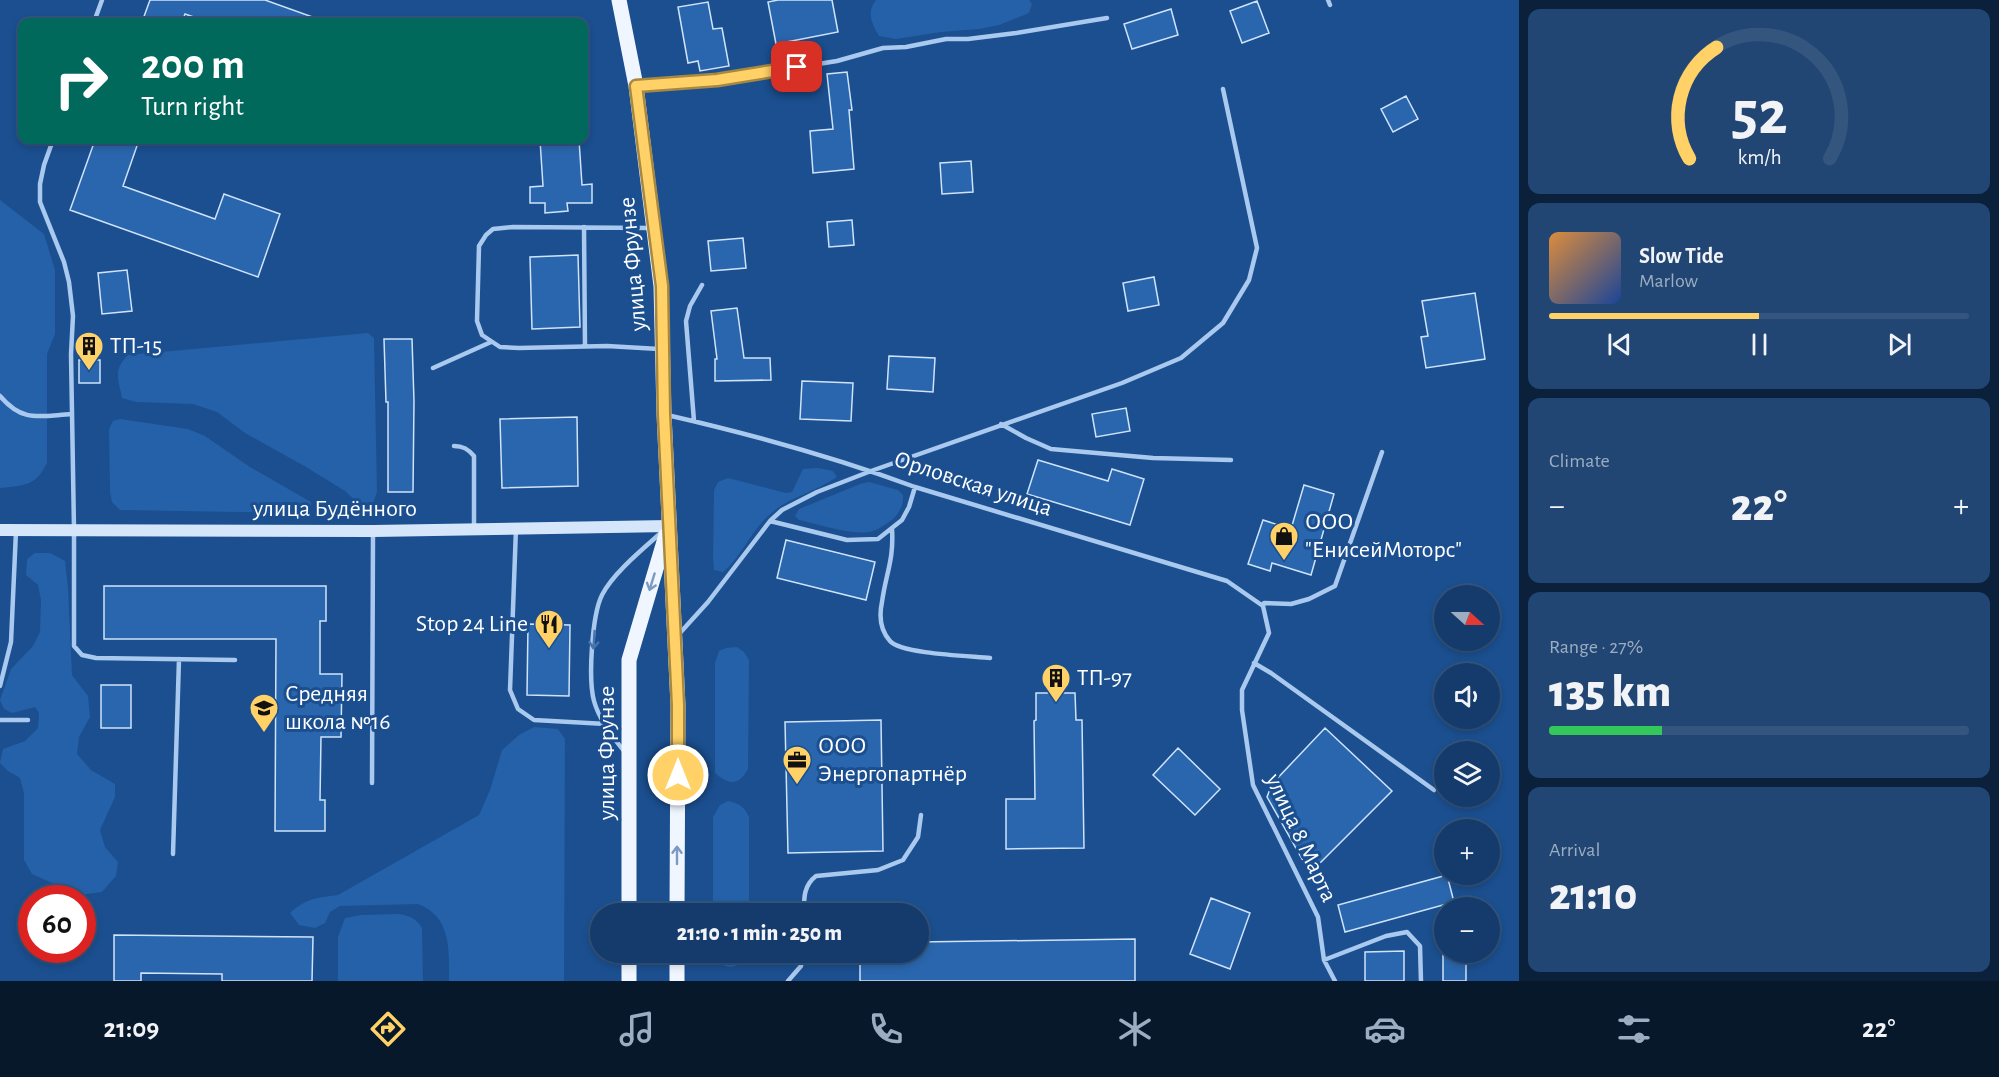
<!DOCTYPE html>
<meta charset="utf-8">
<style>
:root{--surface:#143b6b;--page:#214673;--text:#f1f3f6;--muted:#9dadc1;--line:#33557e;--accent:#ffd166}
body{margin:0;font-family:"Alegreya Sans",sans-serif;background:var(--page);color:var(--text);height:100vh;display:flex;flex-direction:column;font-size:22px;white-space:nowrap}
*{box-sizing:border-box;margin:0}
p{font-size:20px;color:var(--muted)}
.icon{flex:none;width:33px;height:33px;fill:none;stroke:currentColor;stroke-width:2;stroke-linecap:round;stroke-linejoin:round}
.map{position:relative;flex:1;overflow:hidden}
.sheet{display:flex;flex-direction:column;gap:9px;padding:9px;background:#0b203b;width:480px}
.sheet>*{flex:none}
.guide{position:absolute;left:18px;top:18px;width:570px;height:126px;border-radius:12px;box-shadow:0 3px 9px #0003,0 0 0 2px var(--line);background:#00695c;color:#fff;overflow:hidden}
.needle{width:39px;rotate:111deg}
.tools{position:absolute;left:1434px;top:585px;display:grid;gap:12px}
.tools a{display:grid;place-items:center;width:66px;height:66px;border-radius:50%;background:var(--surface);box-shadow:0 3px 9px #0003,0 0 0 2px var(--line);font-size:30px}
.speed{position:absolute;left:18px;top:885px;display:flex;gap:12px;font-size:30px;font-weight:700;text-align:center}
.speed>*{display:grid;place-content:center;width:78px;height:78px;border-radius:50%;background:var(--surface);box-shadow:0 3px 9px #0003,0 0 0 2px var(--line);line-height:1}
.speed .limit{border:9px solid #d22;background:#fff;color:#111}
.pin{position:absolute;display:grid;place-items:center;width:51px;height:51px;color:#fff;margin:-26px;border-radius:12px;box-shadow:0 3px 9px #0006}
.me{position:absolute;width:66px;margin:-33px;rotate:0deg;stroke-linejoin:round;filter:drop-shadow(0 0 4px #0008)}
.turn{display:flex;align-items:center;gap:21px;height:126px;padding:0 24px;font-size:27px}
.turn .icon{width:78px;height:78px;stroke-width:2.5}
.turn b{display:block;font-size:42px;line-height:51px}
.big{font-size:45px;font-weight:800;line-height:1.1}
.sheet .widget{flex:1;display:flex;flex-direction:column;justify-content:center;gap:9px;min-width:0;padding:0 21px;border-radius:12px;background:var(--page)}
.sheet .dial{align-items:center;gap:0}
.dial svg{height:156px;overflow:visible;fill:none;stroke:var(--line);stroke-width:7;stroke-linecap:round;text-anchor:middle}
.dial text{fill:var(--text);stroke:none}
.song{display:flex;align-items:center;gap:18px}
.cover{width:72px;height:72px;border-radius:9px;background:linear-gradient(135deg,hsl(30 70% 55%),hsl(220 70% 35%))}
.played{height:6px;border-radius:3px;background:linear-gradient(90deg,var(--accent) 50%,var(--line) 50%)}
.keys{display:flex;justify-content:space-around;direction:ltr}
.heat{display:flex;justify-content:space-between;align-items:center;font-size:33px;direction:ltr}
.charge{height:9px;border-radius:4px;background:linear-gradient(90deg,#34c759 27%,var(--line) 0)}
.trip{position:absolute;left:590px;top:903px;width:339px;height:60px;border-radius:30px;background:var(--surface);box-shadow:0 3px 9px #0003,0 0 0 2px var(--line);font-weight:800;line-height:60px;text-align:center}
.dock{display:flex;height:96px;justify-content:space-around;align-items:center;background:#08182b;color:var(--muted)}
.dock .icon{width:42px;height:42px}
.dock .active{color:var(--accent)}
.dock b{font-size:27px;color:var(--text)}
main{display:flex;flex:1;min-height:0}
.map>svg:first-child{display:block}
</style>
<main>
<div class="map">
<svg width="1519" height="981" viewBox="0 0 1519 981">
<rect width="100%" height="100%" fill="#1b4f8f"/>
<path fill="#2461a8" d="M876 0H1029L1032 4 1029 13 999 25 979 29 941 32 896 39 879 36C872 24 866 12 876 0Z
M0 200 44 234 55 270V334L47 354V463C36 486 25 485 2 488H0Z
M368 333 374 338 377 492 372 506 364 509 345 491 306 467 245 433 217 412 193 404 136 402 122 398C118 378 113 370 128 355Z
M120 419 188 429 205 436 250 467 311 502V508L307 513 120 510 112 502 110 492 109 429 113 421Z
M818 468 833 471 837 477C814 493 787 497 767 517 750 533 741 557 723 572L714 570 713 558 714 490 718 482 728 478 786 493 792 492 803 469Z
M869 482 898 490 903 495C904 506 898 516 889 522 882 527 876 531 868 532 849 535 818 524 799 520L795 516 799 509 860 484Z
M35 553H50L65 561 68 588 72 675 88 696 90 717 79 737 77 754 91 770 115 784V797L100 830 105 847 118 862 116 876 102 892 79 895 32 874 24 860V793L20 778 8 771 0 763 3 749 25 741 38 728 39 713 35 707 12 713 4 709 0 700 11 669 33 646 40 632 41 600 38 585 26 575 27 559Z
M737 647 744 652 749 660 748 769C739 786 728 785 715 773V663L719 651 726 648Z
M534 727 558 729 565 739 564 981H449C449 951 452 917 418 904L340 906 330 912 325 923 315 928 299 925 290 913C307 898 316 898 338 895L479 815 490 790 502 750 519 735Z
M728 801C740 804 744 806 749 817V913H713V817L720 805Z
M399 914C410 916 416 918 422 928L423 981H338V937L345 918 361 915Z
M713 953V952L750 953C737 969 727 973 713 956Z"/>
<path fill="#2a66ad" stroke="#cfe3fa" stroke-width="1.5" d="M150 0H265L321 20V22H208L185 14 182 22H142Z
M778 0H832L838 32 776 44 768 2Z
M1257 1 1269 33 1242 43 1230 11Z
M708 2 713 29 722 28 729 66 700 71 698 61 688 63 678 7Z
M1171 9 1178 35 1132 49 1124 24Z
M847 72 852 110H849L854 169 813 173 810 131 833 129 827 74Z
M1406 96 1418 119 1393 132 1381 109Z
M95 140H139L123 186 215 219 224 194 280 214 258 277 70 210Z
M540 140H579L582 185 592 184V203H567L568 211 545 213V203H530V187L543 186Z
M971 161 973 192 942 194 940 163Z
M852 220 854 245 829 247 827 222Z
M743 238 746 268 711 271 708 241Z
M578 255 580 327 532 329 530 257Z
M127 270 132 311 102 314 98 273Z
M1154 277 1159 305 1128 311 1123 283Z
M1475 293 1485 359 1426 368 1421 337 1428 336 1422 301Z
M737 308 744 358H770L771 380 715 381V359H717L711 311Z
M384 339H412L414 401 413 492H388V402H386Z
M889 356 935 358 933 392 887 389Z
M79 360H100V383H79Z
M802 381 853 383 851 421 800 419Z
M1126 408 1130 431 1096 437 1092 414Z
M577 417 578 486 502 488 500 419Z
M1038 460 1108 481 1112 469 1144 479 1130 525 1027 494Z
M1304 485 1334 494 1311 575 1272 563 1270 571 1248 564 1263 520 1291 529Z
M786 540 875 562 866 600 777 578Z
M104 586H326V621H320V674H342L341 737H321L320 800H325V831H275L276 639H104Z
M528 624 570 625 569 696 527 695Z
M101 685H131V728H101Z
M1036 693H1075L1076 720H1082L1084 848 1006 849V799H1035L1034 721 1036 720Z
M881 720 883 851 788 853 785 722Z
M1325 728 1392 791 1310 873 1267 797 1272 784Z
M1178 748 1220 789 1195 815 1153 775Z
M1447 875 1454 902 1345 932 1338 905Z
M1211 898 1250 913 1230 969 1190 954Z
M114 935 313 937 312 981H222V974L141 973V981H114Z
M1135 939V981H860V952H918V942Z
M1404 951V981H1365V952Z
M1443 952H1466V981H1443Z"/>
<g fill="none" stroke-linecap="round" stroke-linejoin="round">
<path stroke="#a9c9ee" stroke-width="4.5" d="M1328 0 1330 5
M94 22 102 0
M638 86 717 80 837 61 883 48 906 47 946 39H968L1016 33 1107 18
M53 140 44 165 40 184V202L64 262 69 282 73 316 71 354 74 529V646L82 655 96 658 235 660
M584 227 585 346
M651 228 513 227 493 229 486 235 479 246 477 321 482 335 500 347 519 348 607 346 659 349
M433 368 491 342
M0 396C23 423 39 416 72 414
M667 415C750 434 834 457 915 487L1227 581 1263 606
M694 421 686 321 690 306 702 285
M1001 424 1026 438 1051 449 1153 458 1231 460
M454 446C463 446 468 449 474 456V529
M770 521 847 540 878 539 902 520 909 507 915 487
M516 528 510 690 518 709 534 720 606 724
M892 529C894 560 886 573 882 602 879 616 880 630 890 641 901 654 971 656 990 658
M1263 606 1269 633 1242 690V710L1253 785 1318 917 1324 960 1335 981
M1263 606 1264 603 1291 604 1309 599 1335 586 1382 452
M679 634 708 602 770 521 782 510 817 492 871 471 1122 383 1181 358 1223 323 1249 280 1257 248 1223 89
M1254 663 1271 673 1434 790
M0 686 11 642 16 531
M0 720H28
M625 752C613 738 599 719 594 701 588 679 592 615 602 595 613 573 644 548 663 531
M372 783 373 533
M173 854 179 659
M804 914C804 899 803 886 816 876L878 870 903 860 918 837 921 815
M1324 960 1386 936 1407 932 1420 946 1421 981
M788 981 801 966 803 952"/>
<path stroke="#d6e6fa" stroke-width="12" d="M0 530 373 531 669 526"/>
<path stroke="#f0f6ff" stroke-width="15" d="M619 0 636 86 661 286 664 414 678 705 677 914
M629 914V660L666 535
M677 952V981
M629 981V952"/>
</g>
<defs><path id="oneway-shaft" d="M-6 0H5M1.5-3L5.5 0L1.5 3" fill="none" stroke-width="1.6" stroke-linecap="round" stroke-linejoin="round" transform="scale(1.5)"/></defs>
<g stroke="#7b9ac1">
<use href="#oneway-shaft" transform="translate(652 582) rotate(107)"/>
<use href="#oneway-shaft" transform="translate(677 855) rotate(-90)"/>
</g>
<use stroke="#4674ac" href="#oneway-shaft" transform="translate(594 640) rotate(94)"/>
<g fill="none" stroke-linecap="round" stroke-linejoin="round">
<g stroke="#a68842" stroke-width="15">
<path id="route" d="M678 775V705L664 414 662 286 636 86 717 80 797 67"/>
</g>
<use href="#route" stroke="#ffd166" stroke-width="10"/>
</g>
<defs>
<g id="building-pin" transform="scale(1.5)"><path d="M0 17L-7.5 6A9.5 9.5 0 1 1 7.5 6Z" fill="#ffd166" stroke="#1b4f8f"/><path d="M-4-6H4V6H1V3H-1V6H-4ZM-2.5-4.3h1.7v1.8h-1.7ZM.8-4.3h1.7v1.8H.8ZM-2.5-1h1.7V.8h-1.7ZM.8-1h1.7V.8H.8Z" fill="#111"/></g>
<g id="shop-pin" transform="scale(1.5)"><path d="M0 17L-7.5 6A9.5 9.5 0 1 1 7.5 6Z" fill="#ffd166" stroke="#1b4f8f"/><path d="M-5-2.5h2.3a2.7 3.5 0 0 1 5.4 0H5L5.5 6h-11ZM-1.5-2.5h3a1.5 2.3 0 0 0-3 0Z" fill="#111"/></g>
<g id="restaurant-pin" transform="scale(1.5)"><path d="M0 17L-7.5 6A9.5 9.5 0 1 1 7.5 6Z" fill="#ffd166" stroke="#1b4f8f"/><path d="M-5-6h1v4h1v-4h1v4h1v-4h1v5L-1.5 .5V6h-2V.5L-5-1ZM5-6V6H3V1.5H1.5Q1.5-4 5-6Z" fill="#111"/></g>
<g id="school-pin" transform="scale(1.5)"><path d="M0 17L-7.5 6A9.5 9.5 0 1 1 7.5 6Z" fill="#ffd166" stroke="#1b4f8f"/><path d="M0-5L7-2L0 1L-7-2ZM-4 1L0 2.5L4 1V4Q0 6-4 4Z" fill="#111"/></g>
<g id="office-pin" transform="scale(1.5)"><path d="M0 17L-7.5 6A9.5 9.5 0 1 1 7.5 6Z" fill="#ffd166" stroke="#1b4f8f"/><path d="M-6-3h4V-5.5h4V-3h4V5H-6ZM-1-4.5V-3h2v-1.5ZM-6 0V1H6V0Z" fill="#111"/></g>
</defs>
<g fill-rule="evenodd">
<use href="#building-pin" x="89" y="346"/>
<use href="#shop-pin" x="1284" y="536"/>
<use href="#restaurant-pin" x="549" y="624"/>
<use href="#building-pin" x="1056" y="678"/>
<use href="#school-pin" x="264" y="708"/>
<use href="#office-pin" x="797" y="760"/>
</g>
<g text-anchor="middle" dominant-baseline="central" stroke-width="6" stroke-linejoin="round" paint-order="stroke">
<g font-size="24" fill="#fff" stroke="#1b4f8f">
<text transform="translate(633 264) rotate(-95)">улица Фрунзе</text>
<text transform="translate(973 484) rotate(18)">Орловская улица</text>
<text x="335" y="509">улица Будённого</text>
<text transform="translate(607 753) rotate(-90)">улица Фрунзе</text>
<text transform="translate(1301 838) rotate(65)">улица 8 Марта</text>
</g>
<g font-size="24" fill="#fff" stroke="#1b4f8f" text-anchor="start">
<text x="110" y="346">ТП-15</text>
<text x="1305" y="522">ООО<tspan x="1305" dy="28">"ЕнисейМоторс"</tspan></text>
<text x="528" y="624" text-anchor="end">Stop 24 Line</text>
<text x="1077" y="678">ТП-97</text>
<text x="285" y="694">Средняя<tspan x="285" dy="28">школа №16</tspan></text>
<text x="818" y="746">ООО<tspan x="818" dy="28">Энергопартнёр</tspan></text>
</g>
</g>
</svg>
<div class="tools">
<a><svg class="needle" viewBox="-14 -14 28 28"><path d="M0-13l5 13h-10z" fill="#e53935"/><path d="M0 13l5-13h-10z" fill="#9dadc1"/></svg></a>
<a><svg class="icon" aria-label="sound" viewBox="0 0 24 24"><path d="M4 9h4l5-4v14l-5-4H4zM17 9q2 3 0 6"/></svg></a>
<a><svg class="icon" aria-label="layers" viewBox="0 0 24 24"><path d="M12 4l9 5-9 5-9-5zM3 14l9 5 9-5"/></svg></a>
<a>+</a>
<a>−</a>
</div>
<div class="speed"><div class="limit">60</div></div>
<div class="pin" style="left:797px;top:67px;background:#d93025"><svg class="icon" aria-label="arrive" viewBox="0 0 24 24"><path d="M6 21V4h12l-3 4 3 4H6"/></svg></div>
<svg class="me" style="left:678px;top:775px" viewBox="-20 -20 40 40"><circle r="17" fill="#ffd166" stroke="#fff" stroke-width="3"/><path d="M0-11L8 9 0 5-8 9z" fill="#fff"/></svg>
<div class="trip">21:10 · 1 min · 250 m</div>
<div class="guide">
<div class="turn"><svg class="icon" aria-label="right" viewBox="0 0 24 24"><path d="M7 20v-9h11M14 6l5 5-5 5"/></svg><div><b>200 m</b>Turn right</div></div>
</div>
</div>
<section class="sheet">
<div class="widget dial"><svg viewBox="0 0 100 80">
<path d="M14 69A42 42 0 1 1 86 69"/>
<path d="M14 69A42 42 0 0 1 28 12" stroke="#ffd166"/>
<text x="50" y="56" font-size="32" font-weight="700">52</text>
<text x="50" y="72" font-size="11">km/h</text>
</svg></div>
<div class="widget">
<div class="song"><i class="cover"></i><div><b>Slow Tide</b><p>Marlow</p></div></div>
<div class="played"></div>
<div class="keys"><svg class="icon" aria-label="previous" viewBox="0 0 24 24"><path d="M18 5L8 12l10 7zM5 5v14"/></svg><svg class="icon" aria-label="pause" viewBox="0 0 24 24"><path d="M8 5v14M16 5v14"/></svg><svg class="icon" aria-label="next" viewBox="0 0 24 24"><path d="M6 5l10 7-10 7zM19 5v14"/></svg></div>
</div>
<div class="widget"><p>Climate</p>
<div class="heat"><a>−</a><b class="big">22°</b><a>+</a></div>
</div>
<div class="widget"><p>Range · 27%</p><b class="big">135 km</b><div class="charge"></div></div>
<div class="widget"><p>Arrival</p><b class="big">21:10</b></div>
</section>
</main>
<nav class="dock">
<b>21:09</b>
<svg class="icon active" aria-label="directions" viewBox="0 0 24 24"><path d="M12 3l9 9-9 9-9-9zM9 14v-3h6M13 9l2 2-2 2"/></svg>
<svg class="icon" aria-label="music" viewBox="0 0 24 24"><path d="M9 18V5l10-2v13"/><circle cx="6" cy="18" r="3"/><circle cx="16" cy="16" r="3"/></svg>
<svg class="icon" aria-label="phone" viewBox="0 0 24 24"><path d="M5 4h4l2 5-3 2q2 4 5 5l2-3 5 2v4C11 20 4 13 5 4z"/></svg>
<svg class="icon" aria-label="climate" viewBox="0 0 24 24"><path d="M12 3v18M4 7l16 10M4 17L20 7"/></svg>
<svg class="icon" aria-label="car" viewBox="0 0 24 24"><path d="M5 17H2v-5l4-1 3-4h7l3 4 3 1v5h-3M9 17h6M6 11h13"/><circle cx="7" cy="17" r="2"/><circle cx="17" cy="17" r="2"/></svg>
<svg class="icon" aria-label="filters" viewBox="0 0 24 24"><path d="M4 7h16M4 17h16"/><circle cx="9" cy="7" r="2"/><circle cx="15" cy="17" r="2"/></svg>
<b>22°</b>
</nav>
